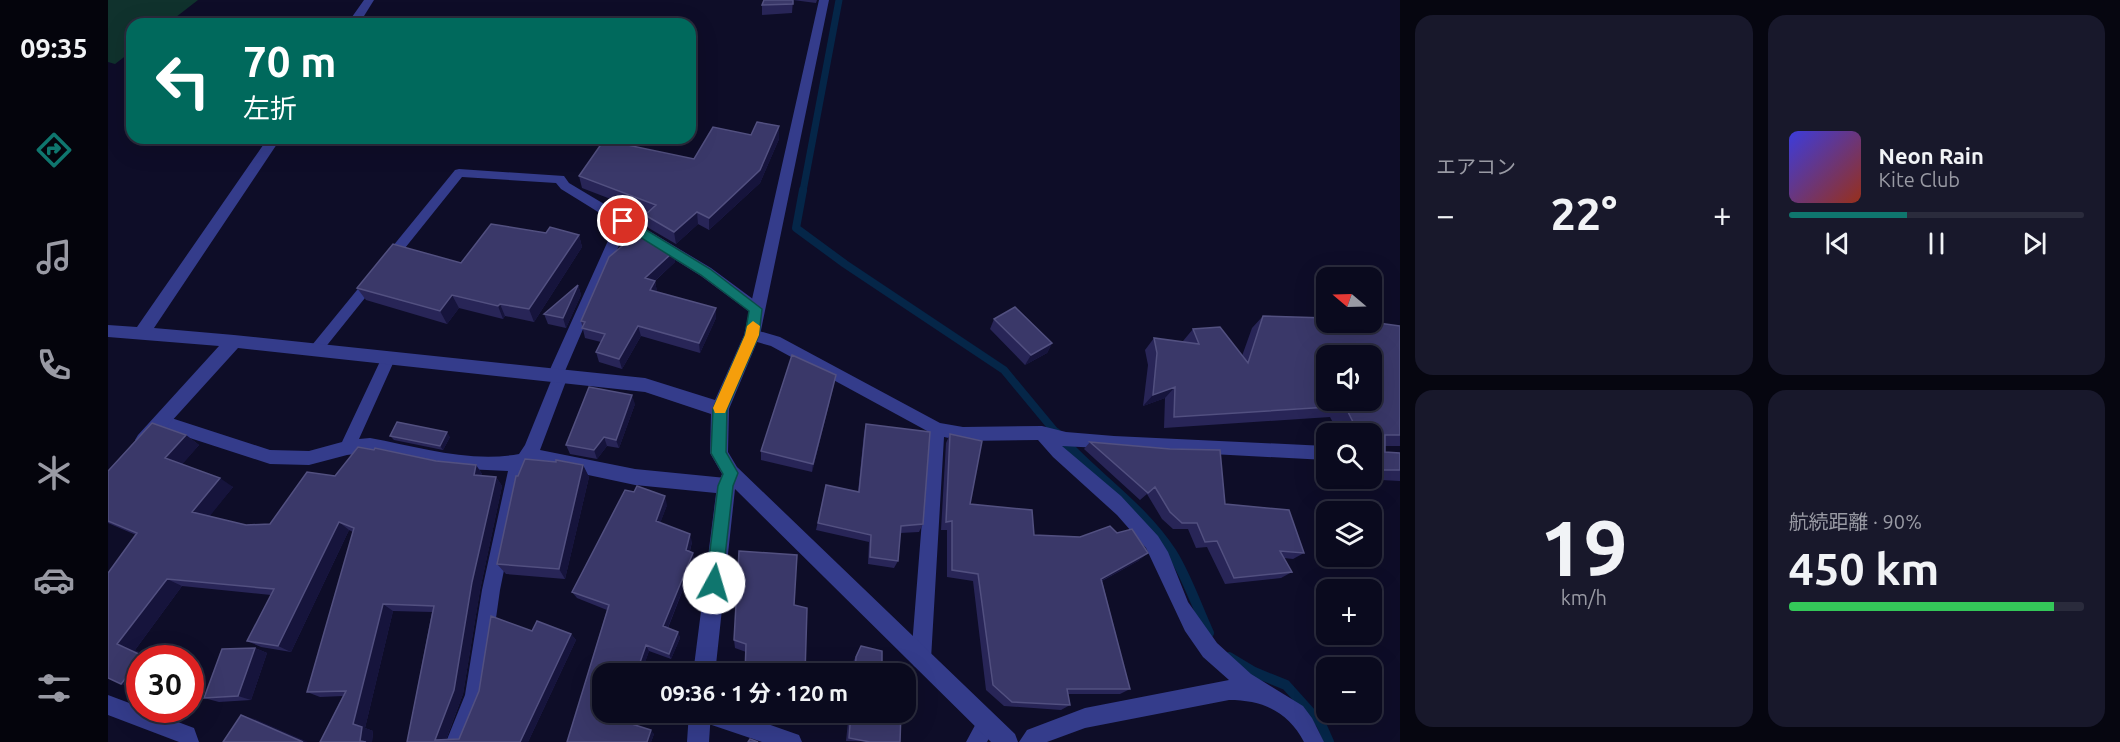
<!DOCTYPE html>
<html lang="ja">
<meta charset="utf-8">
<style>
:root{--surface:#0a0a1e;--page:#18182b;--text:#f1f3f6;--muted:#999aa4;--line:#2a2b3c;--accent:#0f766e}
body{margin:0;font-family:Ubuntu,"Noto Sans JP",sans-serif;background:var(--page);color:var(--text);height:100vh;display:flex;flex-direction:column;font-size:22px;white-space:nowrap}
*{box-sizing:border-box;margin:0}
p{font-size:20px;color:var(--muted)}
.icon{flex:none;width:33px;height:33px;fill:none;stroke:currentColor;stroke-width:2;stroke-linecap:round;stroke-linejoin:round}
.map{position:relative;flex:1;overflow:hidden}
.panel{display:flex;flex-direction:column;gap:15px;padding:15px;background:#060610;width:720px}
.panel>*{flex:none}
.top-card{position:absolute;left:18px;top:18px;width:570px;height:126px;border-radius:18px;box-shadow:0 6px 24px #0002,0 0 0 2px var(--line);background:#00695c;color:#fff;overflow:hidden}
.needle{width:39px;rotate:289deg}
.fabs{position:absolute;left:1208px;top:267px;display:grid;gap:12px}
.fabs a{display:grid;place-items:center;width:66px;height:66px;border-radius:12px;background:var(--surface);box-shadow:0 6px 24px #0002,0 0 0 2px var(--line);font-size:30px}
.speed{position:absolute;left:18px;top:645px;display:flex;gap:12px;font-size:30px;font-weight:700;text-align:center}
.speed>*{display:grid;place-content:center;width:78px;height:78px;border-radius:50%;background:var(--surface);box-shadow:0 6px 24px #0002,0 0 0 2px var(--line);line-height:1}
.speed .limit{border:9px solid #d22;background:#fff;color:#111}
.pin{position:absolute;display:grid;place-items:center;width:51px;height:51px;color:#fff;margin:-26px;border:3px solid #fff;border-radius:50%;box-shadow:0 2px 6px #0007}
.me{position:absolute;width:66px;margin:-33px;rotate:6deg;stroke-linejoin:round;filter:drop-shadow(0 0 4px #0008)}
.turn{display:flex;align-items:center;gap:21px;height:126px;padding:0 18px;font-size:27px}
.turn .icon{width:78px;height:78px;stroke-width:2.5}
.turn b{display:block;font-size:42px;line-height:51px}
.big{font-size:45px;font-weight:700;line-height:1.1}
.panel .widget{flex:1;display:flex;flex-direction:column;justify-content:center;gap:9px;min-width:0;padding:0 21px;border-radius:18px;background:var(--page)}
.panel .dial{align-items:center;gap:0}
.dial b{font-size:78px;line-height:1}
.song{display:flex;align-items:center;gap:18px}
.cover{width:72px;height:72px;border-radius:9px;background:linear-gradient(135deg,hsl(240 70% 55%),hsl(10 70% 35%))}
.played{height:6px;border-radius:3px;background:linear-gradient(90deg,var(--accent) 40%,var(--line) 40%)}
.keys{display:flex;justify-content:space-around;direction:ltr}
.heat{display:flex;justify-content:space-between;align-items:center;font-size:33px;direction:ltr}
.charge{height:9px;border-radius:4px;background:linear-gradient(90deg,#34c759 90%,var(--line) 0)}
.panel .tiles{flex:1;display:grid;gap:15px;grid-template-columns:repeat(2,1fr)}
.trip{position:absolute;left:484px;top:663px;width:324px;height:60px;border-radius:18px;background:var(--surface);box-shadow:0 6px 24px #0002,0 0 0 2px var(--line);font-weight:700;line-height:60px;text-align:center}
main{display:flex;flex:1;min-height:0}
.menu{display:flex;flex-direction:column;width:108px;justify-content:space-around;align-items:center;background:#04040c;color:var(--muted)}
.menu .icon{width:42px;height:42px}
.menu .on{color:var(--accent)}
.menu b{font-size:27px;color:var(--text)}
.map>svg:first-child{display:block}
</style>
<main>
<nav class="menu">
<b>09:35</b>
<svg class="icon on" aria-label="directions" viewBox="0 0 24 24"><path d="M12 3l9 9-9 9-9-9zM9 14v-3h6M13 9l2 2-2 2"/></svg>
<svg class="icon" aria-label="music" viewBox="0 0 24 24"><path d="M9 18V5l10-2v13"/><circle cx="6" cy="18" r="3"/><circle cx="16" cy="16" r="3"/></svg>
<svg class="icon" aria-label="phone" viewBox="0 0 24 24"><path d="M5 4h4l2 5-3 2q2 4 5 5l2-3 5 2v4C11 20 4 13 5 4z"/></svg>
<svg class="icon" aria-label="climate" viewBox="0 0 24 24"><path d="M12 3v18M4 7l16 10M4 17L20 7"/></svg>
<svg class="icon" aria-label="car" viewBox="0 0 24 24"><path d="M5 17H2v-5l4-1 3-4h7l3 4 3 1v5h-3M9 17h6M6 11h13"/><circle cx="7" cy="17" r="2"/><circle cx="17" cy="17" r="2"/></svg>
<svg class="icon" aria-label="filters" viewBox="0 0 24 24"><path d="M4 7h16M4 17h16"/><circle cx="9" cy="7" r="2"/><circle cx="15" cy="17" r="2"/></svg>
</nav>
<div class="map">
<svg width="1292" height="742" viewBox="0 0 1292 742">
<rect width="100%" height="100%" fill="#0e0d28"/>
<path fill="#10322d" d="M0 0H90L59 24H24V51L7 64 0 62Z"/>
<g fill="none" stroke-linecap="round" stroke-linejoin="round">
<path stroke="#052648" stroke-width="7" d="M695 191 731 0"/>
<path stroke="#052648" stroke-width="8" d="M695 190 688 228 737 264 896 370 949 434"/>
<path stroke="#052648" stroke-width="10" d="M948 433C984 475 1033 505 1064 553 1079 577 1089 607 1101 633
M1121 657 1146 672 1178 685 1213 724 1221 742"/>
<path fill="#343c8b" fill-rule="evenodd" d="M351 169 456 176 461 183 603 268 653 305 655 309 653 313H643L593 276 518 229 457 371 460 376 432 450 527 469 618 478 624 481 626 486 624 491 618 494 527 485 424 463 415 476 392 590 377 695 358 742H338L357 695 374 590 400 471 336 468 262 452 239 455 201 465 162 464 48 427 46 422 48 417 54 415 162 450 201 451 234 442 275 355H285L287 359 251 439 262 438C311 447 362 463 411 454L417 445 443 381 439 376 508 223 453 189 448 183 354 177 212 354H202L200 350 347 170Z
M644 329 672 337 832 423 855 427 934 426 958 432 1006 436 1218 446V460L954 446 1013 496 1050 536 1060 552 1080 602 1109 643 1143 674 1195 706 1204 718 1216 742H1196C1180 711 1154 700 1121 700L977 728 939 742H911L919 730 977 708 1121 680 1095 657 1077 631 1038 548 1009 515 945 457 930 440 855 441 836 437 823 659 820 666 813 669 806 666 803 659 821 432 663 346 639 339 637 335 639 331Z
M0 695 32 707V710H38L86 728 91 742H71L0 715Z
M583 712H625L691 735 694 742H654L586 719Z
M879 713 886 716 889 723 879 742H858L872 716Z"/>
<path fill="#343c8b" fill-rule="evenodd" d="M256 0H266L251 24H239Z
M711 0H721L652 335 621 409 620 452 629 467 907 734 910 742H883L627 489 607 674H585L609 486 614 474 602 453 603 414 537 392 130 348 42 445 36 448 30 445 27 440 30 435 111 346 0 337V325L29 327 160 138H173L46 328 126 335 537 378 607 400 636 335Z
M581 712H603L601 742H579Z"/>
</g>
<path fill="#282557" d="M656 0H709L708 3 685 0 684 13 654 15V5Z
M671 126V139L652 183 601 230 590 224 568 244 539 227 537 215 539 213 474 188 471 176 586 159 643 135Z
M438 233 471 235 474 247 426 322 397 316 395 319 351 308 339 324 258 300 249 288 353 263Z
M565 252 567 262 547 281 549 292 608 308V318L592 353 533 336 514 369 491 362 488 352 493 342 477 338 473 321Z
M470 285 473 295 458 328 440 324 436 314Z
M1155 316 1292 326V446H1277V452L1292 453V481L1255 479 1254 478H1263V434H1231L1222 417 1056 428 1057 398 1035 406 1040 365 1037 350 1046 338 1075 342V341L1085 329 1134 356 1144 328Z
M886 319 944 343 939 353 917 365 882 329Z
M726 384 704 472 653 460V451Z
M527 404 511 448 499 446 489 459 462 454 458 445Z
M758 424 815 524 811 532 792 533 790 561 786 568 760 564 761 542 708 530 718 485 750 492 756 433Z
M842 434 862 504 926 535 972 537 1009 533 1040 553 1030 561 994 581 1022 689 1012 694H960L962 705 953 710 896 706 878 690 865 581 839 577V530H833L838 443Z
M78 435 91 445 74 464 125 487 101 516 138 525 162 524 227 476 266 450 328 461 368 465 374 474V476L388 477 394 486 372 590 355 694 338 740 351 739 424 631 463 634 468 640 420 742H299L324 612 285 611 257 728 265 731 264 742H212L235 696 212 697 199 692 245 532 241 530 183 652 153 647 139 641 163 595 74 586 27 650 31 689 13 684 28 535 0 523V471Z
M282 436 342 437 335 450 286 440Z
M982 442 1117 504 1196 553 1185 559 1176 558 1184 572 1173 578 1117 584 1099 547 1088 548 1080 529H1065L1054 519 1039 494 1032 500 976 449Z
M475 465 481 477 457 579 398 574 389 564 410 476Z
M559 505 552 523 584 542 582 551 585 553 586 561 560 628 570 632 572 638 563 659 541 651 515 722 546 734 543 742H459L499 610 469 598 464 592Z
M689 555 638 652 627 648 626 640Z
M753 646 774 662 795 674H744L745 662Z
M147 648 159 653 143 700 111 702 96 698Z
M741 712H793L792 742 738 741Z"/>
<path fill="#16143c" d="M671 126V139L652 183 601 230V218Z
M589 212 590 224 568 244 566 232Z
M471 235 474 247 426 322 421 309Z
M565 252 567 262 539 288 537 278Z
M547 281 549 292 542 290Z
M470 285 473 295 458 328 455 318Z
M344 295 351 308 339 324 332 311Z
M392 304 397 316 395 319 390 306Z
M608 308V318L592 353 591 343Z
M530 326 533 336 514 369 511 359Z
M944 343 939 353 917 365 923 355Z
M728 375 726 384 704 472 705 464Z
M1067 387 1057 398 1035 406 1045 395Z
M524 395 527 404 511 448 508 440Z
M339 432 342 437 335 450 332 446Z
M78 435 91 445 72 467 57 458Z
M496 437 499 446 489 459 486 450Z
M368 465 374 474 373 484 366 475Z
M475 465 481 477 457 579 451 569Z
M388 477 394 486 372 590 355 694 337 742 327 740 364 582Z
M112 478 125 487 98 521 84 512Z
M557 496 559 505 550 529 548 521Z
M231 522 241 530 183 652 170 646Z
M582 534 584 542 580 557 578 550Z
M585 553 586 561 558 632 555 626Z
M1040 553 1030 561 984 586 993 579Z
M59 579 74 586 27 650 46 658H33L9 644Z
M275 604 285 611 257 728 265 731 264 742H255L252 741 245 724Z
M570 632 572 638 563 659 561 654Z
M463 634 468 640 420 742H412Z
M538 645 541 651 533 674H528Z
M147 648 159 653 143 700 130 696Z
M32 661 31 689 13 684Z
M514 712H519L515 724 511 720Z
M133 715 147 719 200 742H195Z
M543 730 546 734 543 742H539Z"/>
<path fill="#3a3869" stroke="#525080" stroke-width="1.5" fill-rule="evenodd" d="M656 0H685V4L654 5Z
M649 122 671 126 652 170 601 218 589 212 566 232 537 215 548 205 471 176 496 140 586 159 605 127 643 135Z
M383 224 438 233 442 227 471 235 421 309 392 304 390 306 344 295 332 311 249 288 285 244 353 263Z
M532 231 565 252 537 278 547 281 542 290 608 308 591 343 530 326 511 359 488 352 497 334 474 328 477 322 473 321 501 257Z
M470 285 455 318 436 314Z
M907 307 944 343 923 355 886 319Z
M1155 316 1218 318V322H1263L1292 326V435H1277V452L1292 453V470H1271L1263 455V434H1251L1237 406 1066 417 1067 387 1045 395 1049 353 1046 338 1091 344 1085 329 1112 327 1140 363ZM1218 356H1263V400H1218Z
M684 355 728 375 705 464 653 451Z
M481 387 524 395 508 440 496 437 486 450 458 445Z
M289 422 339 432 332 446 282 436Z
M44 423 78 435 57 458 112 478 84 512 138 525 162 524 199 472 227 476 250 447 266 450 267 448 328 461 368 465 366 475 388 477 364 582 346 690 327 740 351 739 371 691 383 616 424 631 429 621 463 634 412 742H299L326 606 275 604 245 724 254 727 252 741 258 742H212L238 691 199 692 246 528 231 522 170 646 139 641 166 589 59 579 9 644 35 656 33 658H32V661L13 684 0 678V573L29 533 0 521V471Z
M758 424 822 432 815 524 793 526 790 561 762 557 763 535 710 523 718 485 751 492Z
M842 434 874 441 862 504 924 510 926 535 972 537 1002 526 1009 533 1024 529 1040 553 993 579 1022 689H959L962 705 904 702 885 685 870 574 844 570V521L838 522Z
M982 442 1062 449 1112 450 1117 504 1181 510 1196 553 1172 551 1184 572 1126 578 1109 541 1097 542 1089 523H1074L1062 512 1047 487 1040 493Z
M417 459 448 462V460L475 465 451 569 389 564 408 476H410Z
M529 486 557 496 548 521 582 534 578 550 585 553 555 626 570 632 561 654 538 645 528 674H495V712H514L511 720 543 730 539 742H459L501 605 464 592 517 490 526 492Z
M631 551 689 555 686 605 699 608 697 674H637L638 644 626 640Z
M753 646 774 651V662L796 665 795 674H747L748 657Z
M147 648 130 696 96 698 114 649Z
M743 712H793L792 742H762L741 738Z
M133 715 195 742H115Z
M642 739 650 742H640Z"/>
<path fill="#0f766e" stroke="#0a4d48" stroke-width="1.5" d="M515 216 602 269 654 309 651 335 619 409 618 452 630 473 625 486 614 583 612 589 606 591 600 589 598 583 610 486 615 474 603 453 605 409 637 335 641 311 593 275 511 224V218Z"/>
<path fill="#f59e0b" d="M645 321 652 326 651 335 617 413H607L605 408 637 335 639 326Z"/>
</svg>
<div class="fabs">
<a><svg class="needle" viewBox="-14 -14 28 28"><path d="M0-13l5 13h-10z" fill="#e53935"/><path d="M0 13l5-13h-10z" fill="#999aa4"/></svg></a>
<a><svg class="icon" aria-label="sound" viewBox="0 0 24 24"><path d="M4 9h4l5-4v14l-5-4H4zM17 9q2 3 0 6"/></svg></a>
<a><svg class="icon" aria-label="search" viewBox="0 0 24 24"><circle cx="10" cy="10" r="6"/><path d="M15 15l6 6"/></svg></a>
<a><svg class="icon" aria-label="layers" viewBox="0 0 24 24"><path d="M12 4l9 5-9 5-9-5zM3 14l9 5 9-5"/></svg></a>
<a>+</a>
<a>−</a>
</div>
<div class="speed"><div class="limit">30</div></div>
<div class="pin" style="left:515px;top:221px;background:#d93025"><svg class="icon" aria-label="arrive" viewBox="0 0 24 24"><path d="M6 21V4h12l-3 4 3 4H6"/></svg></div>
<svg class="me" style="left:606px;top:583px" viewBox="-20 -20 40 40"><circle r="19" fill="#fff"/><path d="M0-13L10 11 0 6-10 11z" fill="#0f766e"/></svg>
<div class="trip">09:36 · 1 分 · 120 m</div>
<div class="top-card">
<div class="turn"><svg class="icon" aria-label="left" viewBox="0 0 24 24"><path d="M17 20v-9H6M10 6l-5 5 5 5"/></svg><div><b>70 m</b>左折</div></div>
</div>
</div>
<section class="panel">
<div class="tiles">
<div class="widget"><p>エアコン</p>
<div class="heat"><a>−</a><b class="big">22°</b><a>+</a></div>
</div>
<div class="widget">
<div class="song"><i class="cover"></i><div><b>Neon Rain</b><p>Kite Club</p></div></div>
<div class="played"></div>
<div class="keys"><svg class="icon" aria-label="previous" viewBox="0 0 24 24"><path d="M18 5L8 12l10 7zM5 5v14"/></svg><svg class="icon" aria-label="pause" viewBox="0 0 24 24"><path d="M8 5v14M16 5v14"/></svg><svg class="icon" aria-label="next" viewBox="0 0 24 24"><path d="M6 5l10 7-10 7zM19 5v14"/></svg></div>
</div>
<div class="widget dial"><b>19</b><p>km/h</p></div>
<div class="widget"><p>航続距離 · 90%</p><b class="big">450 km</b><div class="charge"></div></div>
</div>
</section>
</main>
